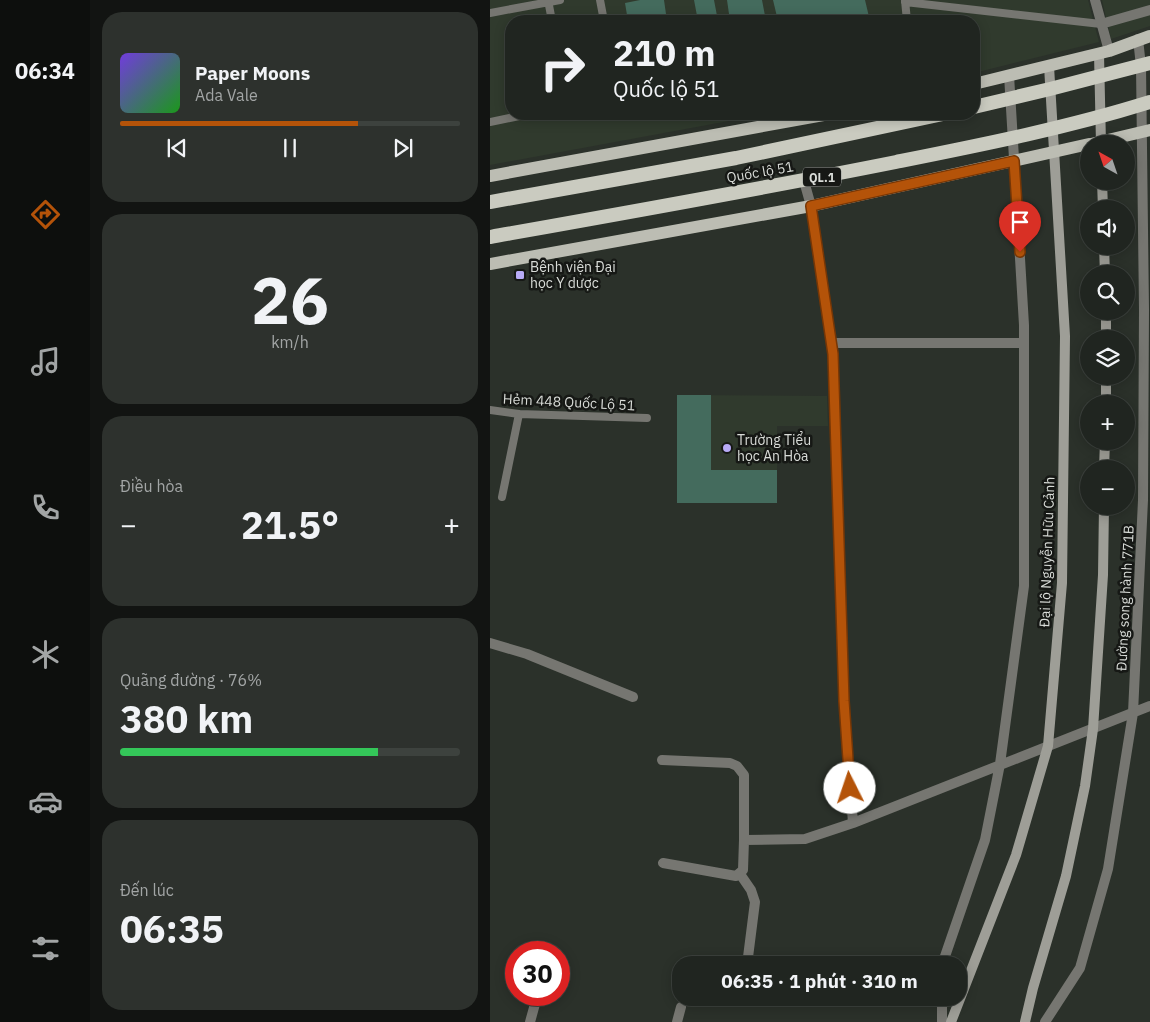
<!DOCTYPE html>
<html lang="vi">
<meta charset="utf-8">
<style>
:root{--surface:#202520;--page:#2d312d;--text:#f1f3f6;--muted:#a2a5a5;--line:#3d423e;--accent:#b45309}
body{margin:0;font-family:"IBM Plex Sans",sans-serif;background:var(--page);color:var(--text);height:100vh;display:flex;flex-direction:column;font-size:19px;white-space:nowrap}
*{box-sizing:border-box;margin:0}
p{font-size:16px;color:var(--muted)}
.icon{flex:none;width:28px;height:28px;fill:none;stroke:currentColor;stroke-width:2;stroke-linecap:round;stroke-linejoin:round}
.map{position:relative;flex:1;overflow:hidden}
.side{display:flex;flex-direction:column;gap:12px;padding:12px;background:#121412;width:400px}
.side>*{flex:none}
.hud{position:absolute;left:15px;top:15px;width:475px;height:105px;border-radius:20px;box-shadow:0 2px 12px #0003,0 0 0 1px var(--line);background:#202520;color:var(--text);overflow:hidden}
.needle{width:32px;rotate:320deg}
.controls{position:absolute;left:590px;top:135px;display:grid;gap:10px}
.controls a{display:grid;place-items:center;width:55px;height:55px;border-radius:50%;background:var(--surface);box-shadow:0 2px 12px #0003,0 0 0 1px var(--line);font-size:25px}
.speed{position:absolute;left:15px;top:941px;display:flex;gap:10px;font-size:25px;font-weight:700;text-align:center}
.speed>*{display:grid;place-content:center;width:65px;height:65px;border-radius:50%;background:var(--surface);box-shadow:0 2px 12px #0003,0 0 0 1px var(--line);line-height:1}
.speed .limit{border:8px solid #d22;background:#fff;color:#111}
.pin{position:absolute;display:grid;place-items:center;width:42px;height:42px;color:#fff;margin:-51px -21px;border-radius:50% 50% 50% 0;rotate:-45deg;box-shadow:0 0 5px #0007}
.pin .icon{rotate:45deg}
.me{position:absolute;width:55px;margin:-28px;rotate:356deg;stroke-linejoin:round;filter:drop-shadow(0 0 4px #0008)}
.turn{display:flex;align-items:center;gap:18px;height:105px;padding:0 25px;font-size:22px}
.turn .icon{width:65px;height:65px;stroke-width:2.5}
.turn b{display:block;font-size:35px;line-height:42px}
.big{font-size:38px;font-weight:700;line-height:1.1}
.side .tile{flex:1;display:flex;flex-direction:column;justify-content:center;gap:8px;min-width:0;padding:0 18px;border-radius:20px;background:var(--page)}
.side .dial{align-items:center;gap:0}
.dial b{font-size:65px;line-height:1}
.song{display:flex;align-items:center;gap:15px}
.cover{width:60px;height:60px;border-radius:8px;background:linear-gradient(135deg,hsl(260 70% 55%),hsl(120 70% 35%))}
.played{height:5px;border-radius:2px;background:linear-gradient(90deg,var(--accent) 70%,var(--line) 70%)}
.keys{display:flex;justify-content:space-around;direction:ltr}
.heat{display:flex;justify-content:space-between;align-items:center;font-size:28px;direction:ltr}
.charge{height:8px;border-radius:4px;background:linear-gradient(90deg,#34c759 76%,var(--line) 0)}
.trip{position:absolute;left:182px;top:956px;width:295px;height:50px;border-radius:20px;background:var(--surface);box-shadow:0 2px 12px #0003,0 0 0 1px var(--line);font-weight:700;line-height:50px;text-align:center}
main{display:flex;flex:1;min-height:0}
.tabs{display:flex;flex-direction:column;width:90px;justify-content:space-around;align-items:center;background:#0d0f0d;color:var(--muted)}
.tabs .icon{width:35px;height:35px}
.tabs .selected{color:var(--accent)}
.tabs b{font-size:22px;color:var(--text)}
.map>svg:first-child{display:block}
</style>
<main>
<nav class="tabs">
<b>06:34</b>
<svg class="icon selected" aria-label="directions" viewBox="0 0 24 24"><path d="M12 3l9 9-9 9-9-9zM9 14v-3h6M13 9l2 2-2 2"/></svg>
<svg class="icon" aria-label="music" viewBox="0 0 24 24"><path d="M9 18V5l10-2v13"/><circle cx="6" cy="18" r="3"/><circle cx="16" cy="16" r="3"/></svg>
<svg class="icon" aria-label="phone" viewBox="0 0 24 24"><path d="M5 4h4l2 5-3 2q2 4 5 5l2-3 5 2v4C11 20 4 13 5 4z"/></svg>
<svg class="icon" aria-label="climate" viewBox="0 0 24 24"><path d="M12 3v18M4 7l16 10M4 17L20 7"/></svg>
<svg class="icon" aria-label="car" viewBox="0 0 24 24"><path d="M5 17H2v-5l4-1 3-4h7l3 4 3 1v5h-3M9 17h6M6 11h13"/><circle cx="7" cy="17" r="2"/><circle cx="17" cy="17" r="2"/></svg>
<svg class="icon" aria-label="filters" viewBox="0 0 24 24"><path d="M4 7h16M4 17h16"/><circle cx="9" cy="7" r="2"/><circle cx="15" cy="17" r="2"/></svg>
</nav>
<section class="side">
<div class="tile">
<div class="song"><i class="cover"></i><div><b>Paper Moons</b><p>Ada Vale</p></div></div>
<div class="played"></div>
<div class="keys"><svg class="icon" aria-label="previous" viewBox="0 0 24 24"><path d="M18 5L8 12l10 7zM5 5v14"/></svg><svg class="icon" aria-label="pause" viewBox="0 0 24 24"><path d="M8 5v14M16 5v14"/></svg><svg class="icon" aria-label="next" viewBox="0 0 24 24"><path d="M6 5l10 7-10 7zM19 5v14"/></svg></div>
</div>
<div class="tile dial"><b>26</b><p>km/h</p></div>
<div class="tile"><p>Điều hòa</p>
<div class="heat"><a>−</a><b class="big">21.5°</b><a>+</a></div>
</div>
<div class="tile"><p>Quãng đường · 76%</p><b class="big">380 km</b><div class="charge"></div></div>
<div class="tile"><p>Đến lúc</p><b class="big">06:35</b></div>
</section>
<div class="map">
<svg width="660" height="1022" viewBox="0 0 660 1022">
<rect width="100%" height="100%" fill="#2b312a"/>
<path fill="#303a2d" d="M0 0H598L609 42 484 73V21H21V114H277L0 165Z
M612 0H660V26L621 39Z
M187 395 337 396 338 426H287V503H187Z"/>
<path fill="#446b5d" d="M150 0H174L177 21H138L135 3Z
M204 0H224L228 21H208Z
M237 0H272L276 21H240Z
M283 0H375L380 21H288Z
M187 395H221V470H287V503H187Z"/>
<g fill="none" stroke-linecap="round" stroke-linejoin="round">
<path stroke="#767671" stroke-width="8" d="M58 0 62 21
M110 0 114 21
M415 0 417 21
M415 2 611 24
M0 13 70 0
M0 122 39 114
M0 410 29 414 157 418
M12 497 29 414"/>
<path stroke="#767671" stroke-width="10" d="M605 0 619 51
M611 24 660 10
M314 181 321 206 343 354 354 701 363 823
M341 343H534
M0 643 37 654 143 697
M172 760 240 763 247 766 254 775V840L315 839 363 823 660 706
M173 863 246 876 253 870 254 840
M250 874 261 890 265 902 257 965
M452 965 495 840 510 764 534 586V325L519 75
M452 998V1022
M40 1022 45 1004
M187 1022 191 1007
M555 1022 590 968 618 869 643 713 653 500 654 310 651 66 648 39"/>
<path stroke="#9e9e97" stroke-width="10" d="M609 54 611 144
M612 181 613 209
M614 246 615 274
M616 311V339
M616 404V376
M614 469 615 441
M461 1022 526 855 558 746 572 583 575 336 559 66
M535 1022 543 988 576 876 595 786 603 729 613 575 614 506"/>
<path stroke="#bcbdb3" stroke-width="12" d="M484 84 619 51 660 36
M601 144 660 130
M0 176 339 114
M0 264 321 206 599 144"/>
<path stroke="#cacbc0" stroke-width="14" d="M484 107 560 89 660 63
M0 202 246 158 453 114
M0 237C135 213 271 189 406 162 491 145 577 128 660 102"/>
</g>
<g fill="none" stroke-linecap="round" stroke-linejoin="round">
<g stroke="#753606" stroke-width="12">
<path id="route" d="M360 788 354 701 343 354 321 206 524 161 530 252"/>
</g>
<use href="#route" stroke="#b45309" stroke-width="9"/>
</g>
<g fill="#b8abf7" stroke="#161815" stroke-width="2">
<rect x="25" y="270" width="10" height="10" rx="2.5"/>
<circle cx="237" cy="448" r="5"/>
</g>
<g text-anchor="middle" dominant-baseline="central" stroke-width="5" stroke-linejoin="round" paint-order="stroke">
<rect fill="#161815" stroke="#9ea19e" stroke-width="1" x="313" y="167.5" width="38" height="19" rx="4"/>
<g font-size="12" font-weight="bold" fill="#d9dcd8">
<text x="332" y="177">QL.1</text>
</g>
<g font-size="14" fill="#d9dcd8" stroke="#161815">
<text transform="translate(270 172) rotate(-10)">Quốc lộ 51</text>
<text transform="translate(79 402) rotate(3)">Hẻm 448 Quốc Lộ 51</text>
<text transform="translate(557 552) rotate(-88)">Đại lộ Nguyễn Hữu Cảnh</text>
<text transform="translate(635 598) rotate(-87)">Đường song hành 771B</text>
</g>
<g font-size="14" fill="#d9dcd8" stroke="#161815" text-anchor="start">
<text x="40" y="267">Bệnh viện Đại<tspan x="40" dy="16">học Y dược</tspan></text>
<text x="247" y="440">Trường Tiểu<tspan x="247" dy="16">học An Hòa</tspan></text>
</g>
</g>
</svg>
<div class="controls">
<a><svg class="needle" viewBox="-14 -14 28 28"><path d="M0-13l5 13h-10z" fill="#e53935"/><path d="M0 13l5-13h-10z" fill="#a2a5a5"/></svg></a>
<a><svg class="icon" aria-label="sound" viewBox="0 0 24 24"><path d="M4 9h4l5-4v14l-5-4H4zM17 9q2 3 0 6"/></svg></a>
<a><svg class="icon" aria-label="search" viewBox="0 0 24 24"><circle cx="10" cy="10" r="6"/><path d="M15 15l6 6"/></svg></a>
<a><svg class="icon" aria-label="layers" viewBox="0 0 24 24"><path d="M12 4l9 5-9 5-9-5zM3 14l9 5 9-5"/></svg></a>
<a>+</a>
<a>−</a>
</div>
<div class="speed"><div class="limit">30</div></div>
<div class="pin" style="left:530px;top:252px;background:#d93025"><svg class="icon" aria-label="arrive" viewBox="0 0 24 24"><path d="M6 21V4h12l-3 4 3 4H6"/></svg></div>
<svg class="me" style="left:360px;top:788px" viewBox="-20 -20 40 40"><circle r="19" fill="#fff"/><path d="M0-13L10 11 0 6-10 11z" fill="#b45309"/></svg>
<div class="trip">06:35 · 1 phút · 310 m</div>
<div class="hud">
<div class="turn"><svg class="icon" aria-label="right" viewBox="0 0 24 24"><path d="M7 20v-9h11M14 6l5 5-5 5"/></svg><div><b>210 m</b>Quốc lộ 51</div></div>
</div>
</div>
</main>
